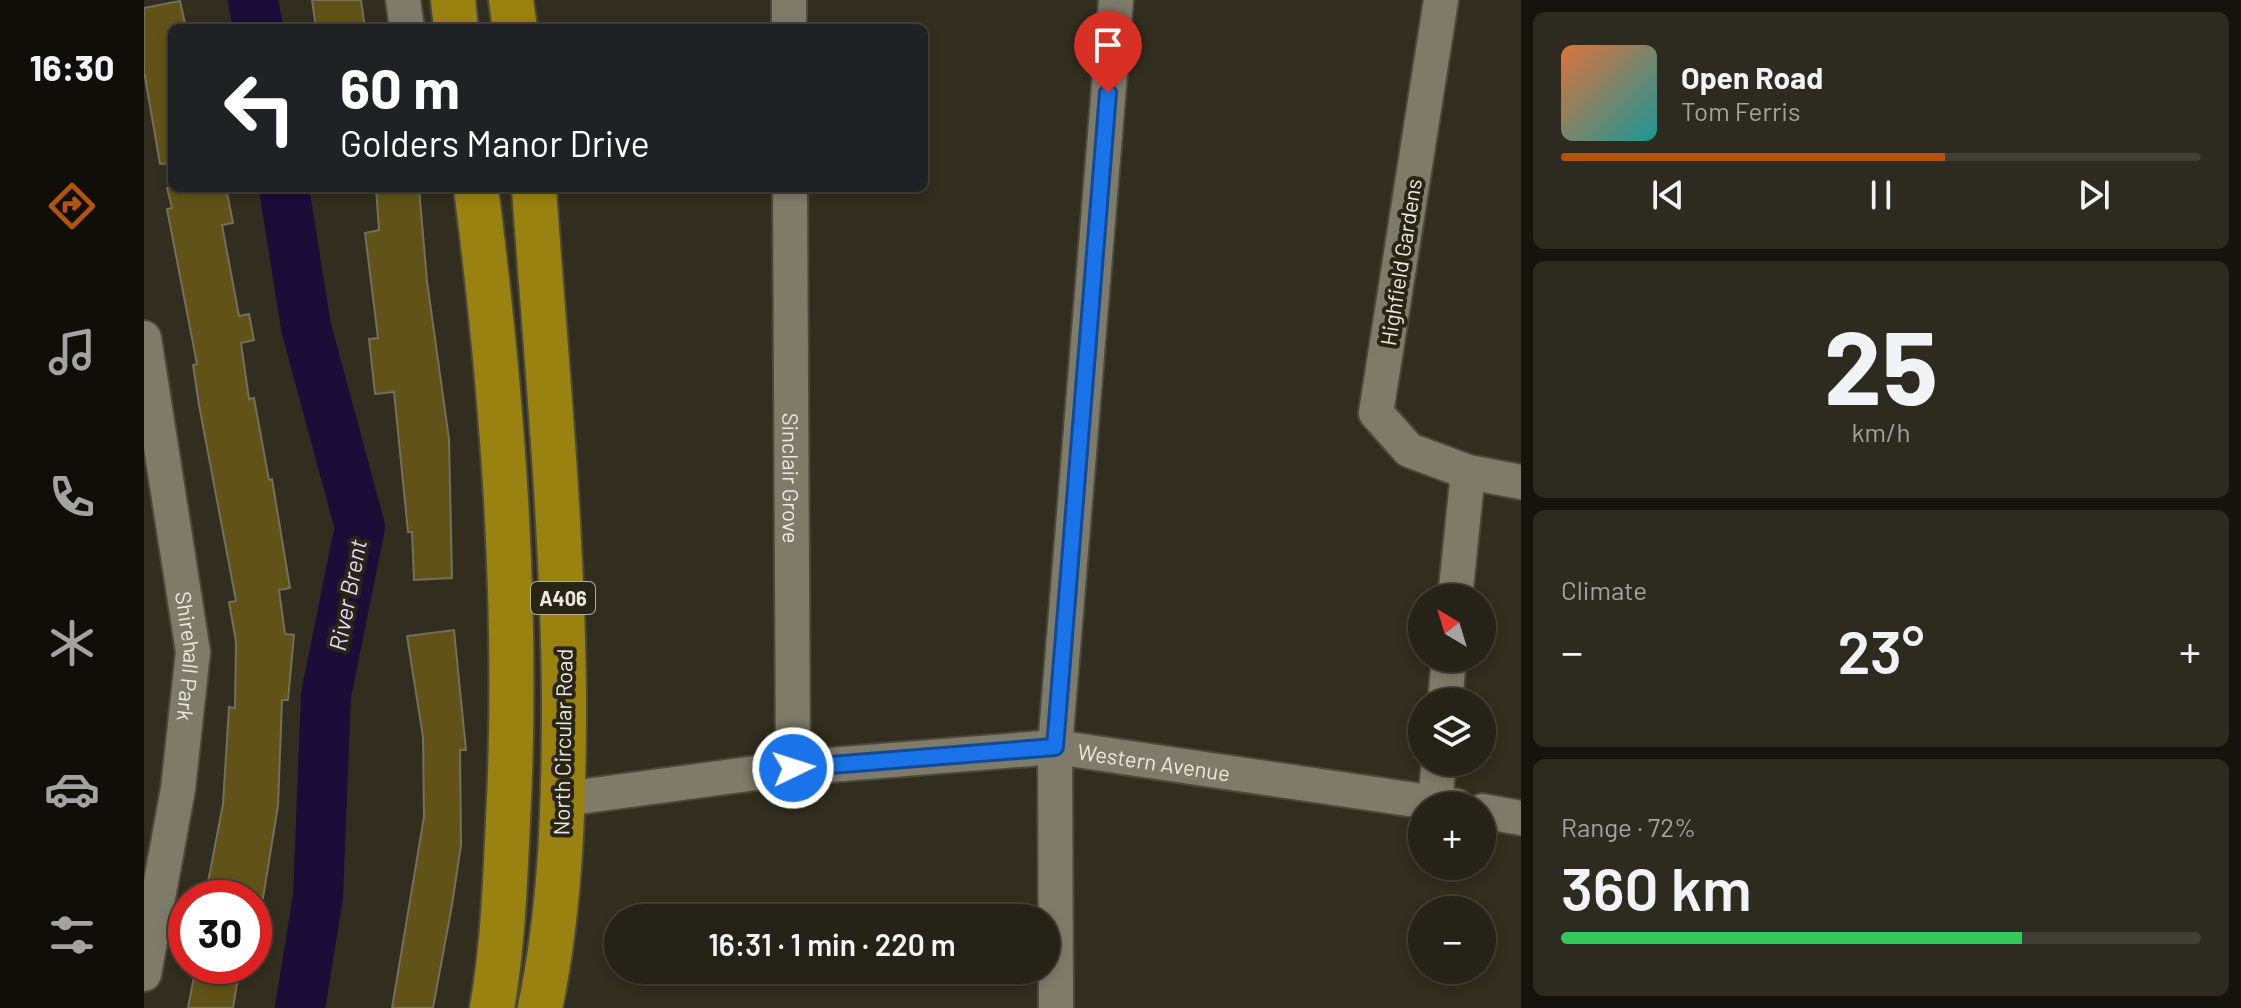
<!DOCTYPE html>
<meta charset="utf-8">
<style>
:root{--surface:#252217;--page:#2d2a20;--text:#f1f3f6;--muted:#a3a4a1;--line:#423f36;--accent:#b45309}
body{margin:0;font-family:Barlow,sans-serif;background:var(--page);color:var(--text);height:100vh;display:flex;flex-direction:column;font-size:30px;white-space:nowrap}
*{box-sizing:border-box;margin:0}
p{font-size:26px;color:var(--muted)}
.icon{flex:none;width:44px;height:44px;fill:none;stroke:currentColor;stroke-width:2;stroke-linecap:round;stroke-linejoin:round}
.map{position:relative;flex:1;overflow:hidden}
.panel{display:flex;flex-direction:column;gap:12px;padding:12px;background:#14130d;width:720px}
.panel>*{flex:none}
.banner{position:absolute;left:24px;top:24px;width:760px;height:168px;border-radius:12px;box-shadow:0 4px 12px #0003,0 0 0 2px var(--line);background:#202124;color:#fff;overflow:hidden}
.needle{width:52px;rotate:322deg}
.fabs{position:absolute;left:1264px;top:584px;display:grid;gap:16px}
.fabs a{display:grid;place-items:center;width:88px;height:88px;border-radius:50%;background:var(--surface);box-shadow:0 4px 12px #0003,0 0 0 2px var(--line);font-size:40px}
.speed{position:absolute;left:24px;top:880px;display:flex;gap:16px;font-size:40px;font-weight:700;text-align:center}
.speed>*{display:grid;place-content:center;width:104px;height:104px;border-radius:50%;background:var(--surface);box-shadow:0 4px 12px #0003,0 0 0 2px var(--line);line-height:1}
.speed .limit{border:12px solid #d22;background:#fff;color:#111}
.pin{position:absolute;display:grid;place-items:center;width:68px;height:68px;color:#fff;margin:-82px -34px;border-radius:50% 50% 50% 0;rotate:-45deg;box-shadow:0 0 8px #0007}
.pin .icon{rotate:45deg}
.me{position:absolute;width:88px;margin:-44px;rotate:86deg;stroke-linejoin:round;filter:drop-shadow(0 0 6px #0008)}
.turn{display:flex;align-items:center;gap:28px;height:168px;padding:0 40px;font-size:36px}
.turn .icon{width:104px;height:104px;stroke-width:2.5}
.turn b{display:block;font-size:56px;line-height:68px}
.big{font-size:60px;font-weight:600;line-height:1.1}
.panel .widget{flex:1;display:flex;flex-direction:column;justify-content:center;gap:12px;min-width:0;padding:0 28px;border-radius:12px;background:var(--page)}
.panel .dial{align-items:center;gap:0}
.dial b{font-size:104px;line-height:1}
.song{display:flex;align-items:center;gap:24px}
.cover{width:96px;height:96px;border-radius:12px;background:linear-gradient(135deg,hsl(20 70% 55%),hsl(180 70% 35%))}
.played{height:8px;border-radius:4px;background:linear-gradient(90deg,var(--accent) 60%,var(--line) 60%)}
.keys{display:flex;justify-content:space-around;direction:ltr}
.heat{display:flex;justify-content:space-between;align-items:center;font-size:44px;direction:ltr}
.charge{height:12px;border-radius:6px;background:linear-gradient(90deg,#34c759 72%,var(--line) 0)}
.trip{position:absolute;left:460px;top:904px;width:456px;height:80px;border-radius:40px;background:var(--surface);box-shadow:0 4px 12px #0003,0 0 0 2px var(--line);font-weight:600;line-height:80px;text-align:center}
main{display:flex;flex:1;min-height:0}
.dock{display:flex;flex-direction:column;width:144px;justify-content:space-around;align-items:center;background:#0f0e09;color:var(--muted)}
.dock .icon{width:56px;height:56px}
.dock .selected{color:var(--accent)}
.dock b{font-size:36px;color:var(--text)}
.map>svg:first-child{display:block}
</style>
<main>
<nav class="dock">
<b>16:30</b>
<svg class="icon selected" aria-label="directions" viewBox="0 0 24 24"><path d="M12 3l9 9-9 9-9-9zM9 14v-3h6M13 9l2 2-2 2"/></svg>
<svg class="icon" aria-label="music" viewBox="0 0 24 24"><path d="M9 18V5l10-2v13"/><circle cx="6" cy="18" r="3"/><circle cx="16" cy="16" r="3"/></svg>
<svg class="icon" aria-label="phone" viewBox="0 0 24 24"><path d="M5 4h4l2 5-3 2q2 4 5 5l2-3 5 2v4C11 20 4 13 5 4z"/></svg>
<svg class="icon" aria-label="climate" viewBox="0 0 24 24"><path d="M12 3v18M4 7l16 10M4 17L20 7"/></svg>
<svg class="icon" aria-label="car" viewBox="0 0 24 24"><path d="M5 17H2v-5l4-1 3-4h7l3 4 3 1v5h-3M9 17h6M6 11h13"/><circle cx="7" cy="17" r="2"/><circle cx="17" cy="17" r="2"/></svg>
<svg class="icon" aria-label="filters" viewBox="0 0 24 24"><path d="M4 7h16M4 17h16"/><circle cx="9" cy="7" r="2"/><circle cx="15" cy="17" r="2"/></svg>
</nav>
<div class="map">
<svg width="1377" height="1008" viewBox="0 0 1377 1008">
<rect width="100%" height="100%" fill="#312e1f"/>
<path fill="#4c4271" d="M100 0H123L128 28H104Z
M132 188H154L192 402 206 460 226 513 228 543 226 577 199 675 193 714 199 815 194 877 170 1008H140L162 901 168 844 172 788 167 728 169 687 176 651 201 576 198 524 180 466 155 352 146 263Z"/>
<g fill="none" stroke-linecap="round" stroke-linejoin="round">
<path stroke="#1a0d38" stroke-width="50" d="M109 0 114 28
M140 188 162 327 216 527 182 695 174 897 156 1008"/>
</g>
<path fill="#615317" stroke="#736f5e" stroke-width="2" d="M168 0H217L221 28H172Z
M36 1 42 28H28V163L16 164 0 71V8Z
M23 188H82L89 223 78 225 95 316 105 314 110 340 97 343 105 399 110 398 125 480 128 479 146 588 135 590 141 634 150 635 144 700H138L134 806 119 898H61L79 804 85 707 91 708 92 642 85 602 92 601 55 405 49 365 53 364 23 209 28 208Z
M232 188H275L283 281 305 439 308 578 270 580 268 532H264L250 392 231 394 225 339 234 338 221 233 235 230Z
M310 630 322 750H316L317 845 308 905 289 1008H248L280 817 279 737 263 636Z
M52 966H96L89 1008H44Z"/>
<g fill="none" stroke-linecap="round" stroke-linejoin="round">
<g stroke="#4b493c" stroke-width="38">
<g id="minor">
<path d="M259 0 263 28"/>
<path d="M645 0V28"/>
<path d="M1297 0 1232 413 1265 450 1324 472 1311 598"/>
<path id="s1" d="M646 188 649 768"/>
<path id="s2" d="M0 338 49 652 34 789 0 974"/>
<path d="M1324 472 1377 482"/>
<path d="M1301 702 1305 658"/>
<path id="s3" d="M420 799 649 768 911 747 1312 806"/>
<path d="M1291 802 1295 762"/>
<path d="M1338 811 1377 818"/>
<path d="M912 1008 911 747 972 0"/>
</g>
</g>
<g stroke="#4b493c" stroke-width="48">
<path id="highway" d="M309 0 312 28
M367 0 371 28
M332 188C359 398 375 610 364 821 361 884 359 946 348 1008
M390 188C402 359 419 530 420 701 420 805 417 907 396 1008"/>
</g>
<use href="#minor" stroke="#7f7b6a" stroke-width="34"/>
<use href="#highway" stroke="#998210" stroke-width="44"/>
</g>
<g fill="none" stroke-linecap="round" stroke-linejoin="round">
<g stroke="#114b97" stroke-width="20">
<path id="route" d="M649 768 911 747 964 93"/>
</g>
<use href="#route" stroke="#1a73e8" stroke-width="14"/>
</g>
<g text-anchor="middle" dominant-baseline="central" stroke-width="8" stroke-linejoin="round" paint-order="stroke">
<rect fill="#282416" stroke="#b0aea3" stroke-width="2" x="387" y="582" width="64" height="32" rx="6"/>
<g font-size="20" font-weight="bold" fill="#ebe9e0">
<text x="419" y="598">A406</text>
</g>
<g font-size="22" fill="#ebe9e0" stroke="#282416">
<text transform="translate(1256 262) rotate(-81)">Highfield Gardens</text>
<text stroke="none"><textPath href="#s1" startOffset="290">Sinclair Grove</textPath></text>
<text stroke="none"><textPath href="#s2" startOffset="322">Shirehall Park</textPath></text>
<text transform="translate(418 742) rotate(-89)">North Circular Road</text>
<text stroke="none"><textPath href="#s3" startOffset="594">Western Avenue</textPath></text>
</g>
<g font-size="24" font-style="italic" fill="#ded9f9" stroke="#282416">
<text transform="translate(203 595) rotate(-79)">River Brent</text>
</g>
</g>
</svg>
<div class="fabs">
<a><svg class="needle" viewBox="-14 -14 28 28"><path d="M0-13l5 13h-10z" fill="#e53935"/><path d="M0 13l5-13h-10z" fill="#a3a4a1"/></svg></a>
<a><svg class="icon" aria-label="layers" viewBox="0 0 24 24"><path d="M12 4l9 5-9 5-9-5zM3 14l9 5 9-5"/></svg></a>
<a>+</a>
<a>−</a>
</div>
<div class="speed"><div class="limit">30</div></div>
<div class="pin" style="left:964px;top:93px;background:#d93025"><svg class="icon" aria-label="arrive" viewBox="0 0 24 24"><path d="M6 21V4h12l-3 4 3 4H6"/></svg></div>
<svg class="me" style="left:649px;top:768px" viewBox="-20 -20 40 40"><circle r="17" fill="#1a73e8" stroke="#fff" stroke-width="3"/><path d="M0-11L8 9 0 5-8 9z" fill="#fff"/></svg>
<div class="trip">16:31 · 1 min · 220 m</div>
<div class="banner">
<div class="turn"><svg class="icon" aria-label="left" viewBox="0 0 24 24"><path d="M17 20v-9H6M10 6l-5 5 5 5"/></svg><div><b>60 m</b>Golders Manor Drive</div></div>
</div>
</div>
<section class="panel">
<div class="widget">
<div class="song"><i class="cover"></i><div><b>Open Road</b><p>Tom Ferris</p></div></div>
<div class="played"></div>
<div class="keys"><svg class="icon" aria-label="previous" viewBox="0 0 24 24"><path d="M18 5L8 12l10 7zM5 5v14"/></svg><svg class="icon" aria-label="pause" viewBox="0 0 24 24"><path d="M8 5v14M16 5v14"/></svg><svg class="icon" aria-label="next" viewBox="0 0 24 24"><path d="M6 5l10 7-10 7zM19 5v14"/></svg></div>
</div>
<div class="widget dial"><b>25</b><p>km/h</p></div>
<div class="widget"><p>Climate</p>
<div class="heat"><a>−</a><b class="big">23°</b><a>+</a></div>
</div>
<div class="widget"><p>Range · 72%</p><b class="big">360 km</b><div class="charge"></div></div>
</section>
</main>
